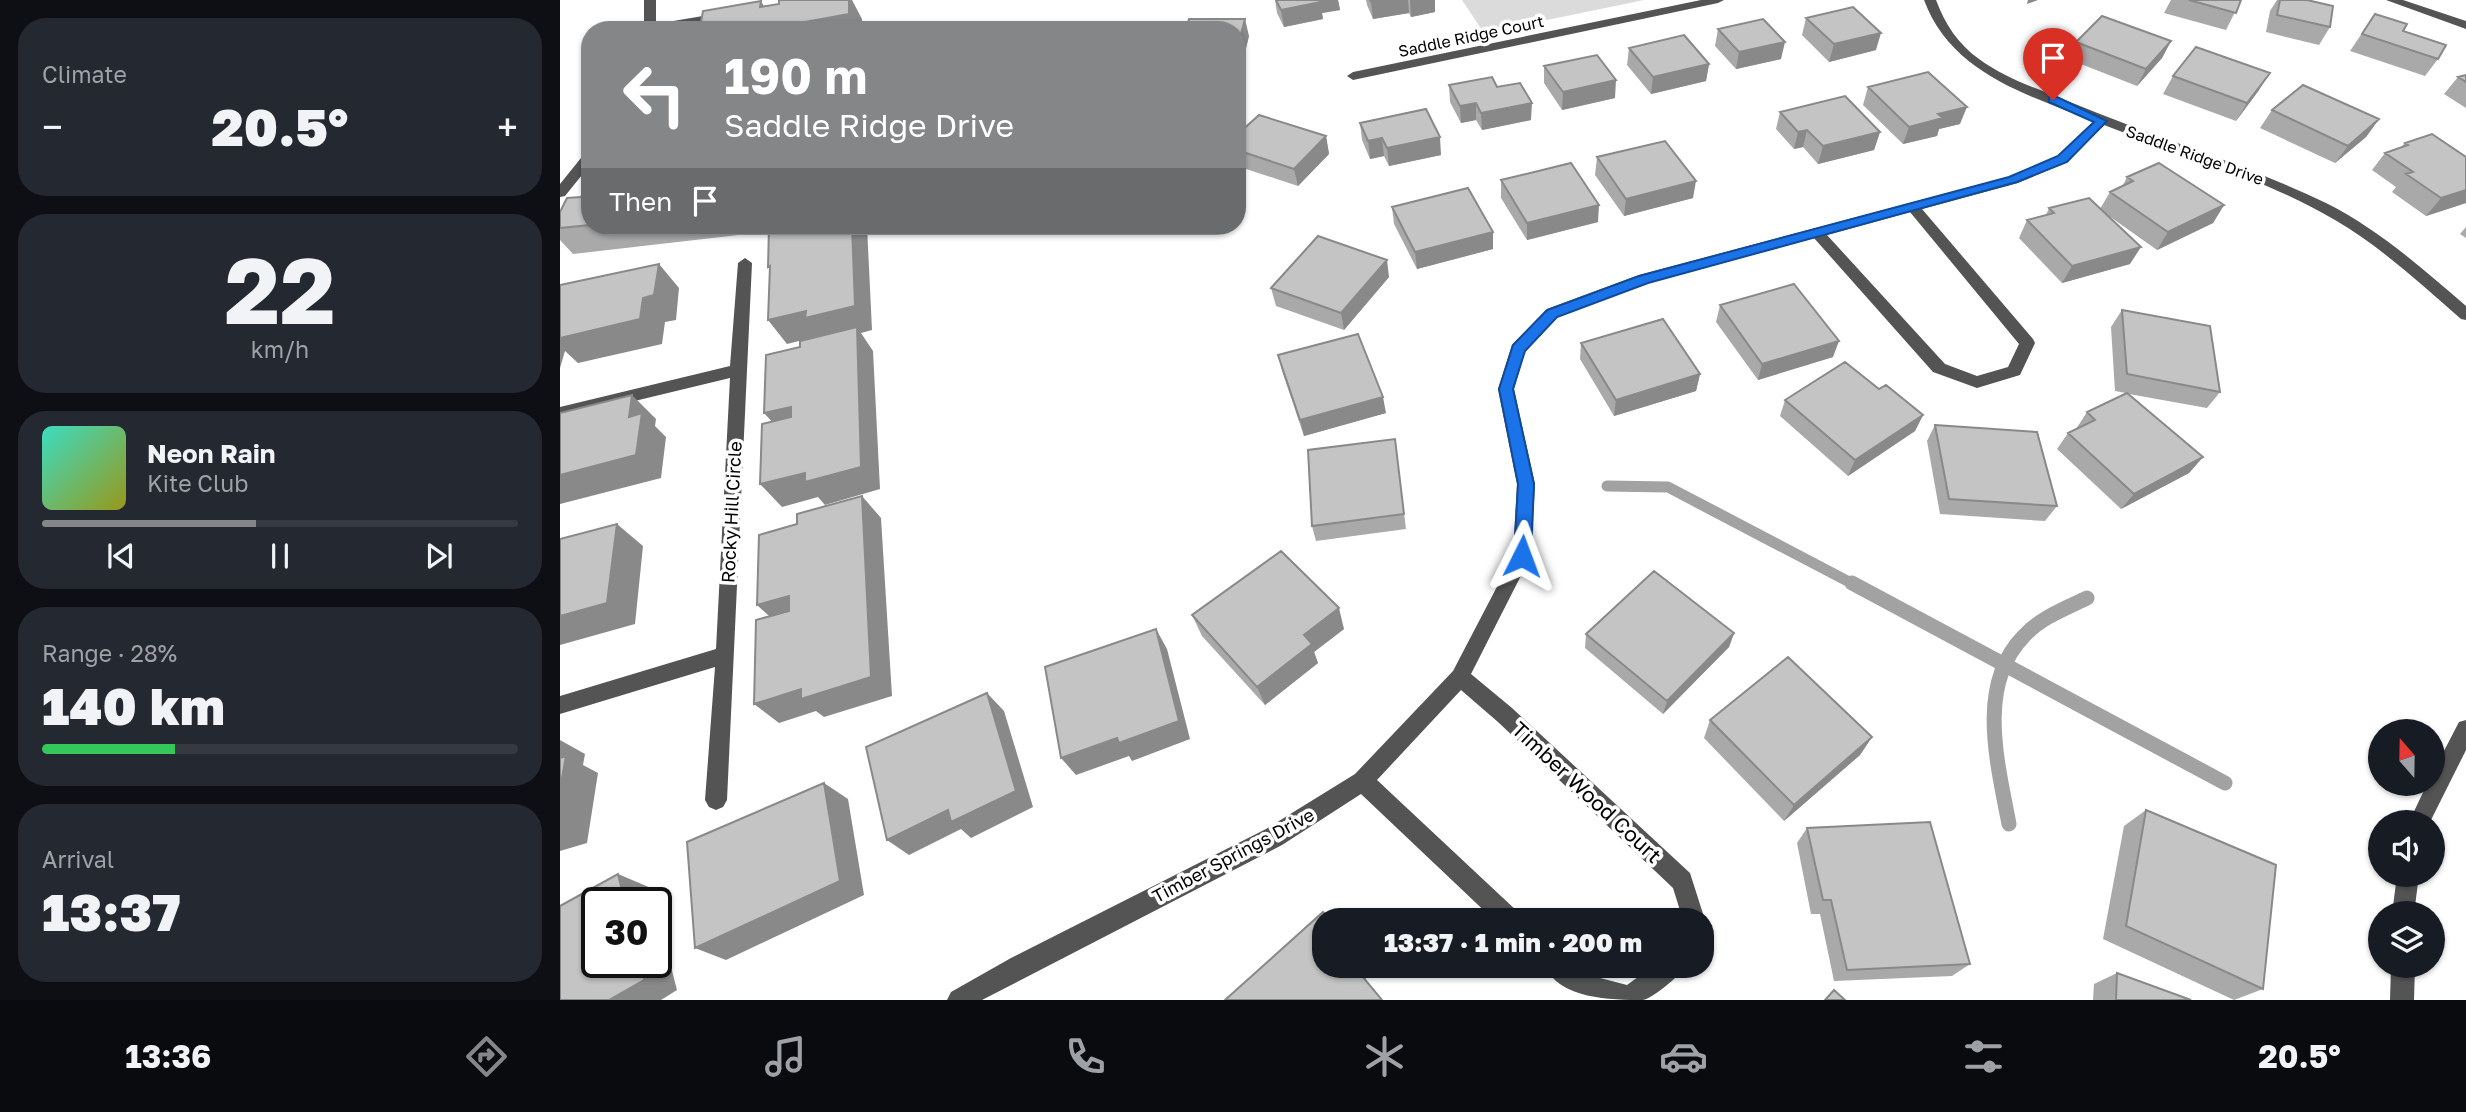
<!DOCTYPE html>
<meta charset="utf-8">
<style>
:root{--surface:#171b24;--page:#242831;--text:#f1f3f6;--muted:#9ea1a6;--line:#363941;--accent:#858687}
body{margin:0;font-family:"Golos Text",sans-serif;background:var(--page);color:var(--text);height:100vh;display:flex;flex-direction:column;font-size:26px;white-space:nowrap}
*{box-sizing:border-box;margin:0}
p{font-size:23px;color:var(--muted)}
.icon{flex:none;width:38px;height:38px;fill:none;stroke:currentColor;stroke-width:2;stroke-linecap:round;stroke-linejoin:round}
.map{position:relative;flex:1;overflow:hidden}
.drawer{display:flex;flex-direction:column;gap:18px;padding:18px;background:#0d0f14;width:560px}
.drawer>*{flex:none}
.top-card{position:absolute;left:21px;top:21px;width:665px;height:214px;border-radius:28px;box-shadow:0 2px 5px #0004;background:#858687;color:#fff;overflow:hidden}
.needle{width:46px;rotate:340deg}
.fabs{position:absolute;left:1808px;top:719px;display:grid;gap:14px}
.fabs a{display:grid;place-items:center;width:77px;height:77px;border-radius:50%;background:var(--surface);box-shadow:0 2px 5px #0004;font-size:35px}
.speed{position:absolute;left:21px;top:887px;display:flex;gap:14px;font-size:35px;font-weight:700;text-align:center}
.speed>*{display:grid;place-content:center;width:91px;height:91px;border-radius:50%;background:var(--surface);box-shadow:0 2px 5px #0004;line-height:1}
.speed .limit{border:4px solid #111;border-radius:10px;background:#fff;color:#111}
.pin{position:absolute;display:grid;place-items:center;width:60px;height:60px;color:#fff;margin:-72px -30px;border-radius:50% 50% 50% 0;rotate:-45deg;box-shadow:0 0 7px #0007}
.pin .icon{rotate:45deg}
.me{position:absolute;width:77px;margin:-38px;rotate:3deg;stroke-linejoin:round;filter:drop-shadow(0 0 5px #0008)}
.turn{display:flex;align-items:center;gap:24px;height:147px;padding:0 28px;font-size:32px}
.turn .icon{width:91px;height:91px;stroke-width:2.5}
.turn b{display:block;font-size:49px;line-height:60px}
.then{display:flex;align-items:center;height:66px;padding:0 28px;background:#0003;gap:14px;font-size:26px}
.big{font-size:52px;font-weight:800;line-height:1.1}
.drawer .card{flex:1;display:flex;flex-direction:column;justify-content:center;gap:10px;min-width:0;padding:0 24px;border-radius:28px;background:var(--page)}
.drawer .dial{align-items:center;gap:0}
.dial b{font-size:91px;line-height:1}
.song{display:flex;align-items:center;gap:21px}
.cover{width:84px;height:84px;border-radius:10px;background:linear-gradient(135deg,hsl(170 70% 55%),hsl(60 70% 35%))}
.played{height:7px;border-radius:4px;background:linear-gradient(90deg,var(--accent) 45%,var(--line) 45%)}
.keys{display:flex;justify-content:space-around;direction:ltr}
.heat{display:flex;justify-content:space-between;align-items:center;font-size:38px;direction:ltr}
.charge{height:10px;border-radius:5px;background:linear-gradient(90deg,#34c759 28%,var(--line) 0)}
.trip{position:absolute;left:752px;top:908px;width:402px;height:70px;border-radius:28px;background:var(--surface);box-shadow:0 2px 5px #0004;font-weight:800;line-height:70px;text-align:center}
.menu{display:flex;height:112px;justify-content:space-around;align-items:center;background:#090b0e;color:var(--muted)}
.menu .icon{width:49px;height:49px}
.menu .active{color:var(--accent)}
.menu b{font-size:32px;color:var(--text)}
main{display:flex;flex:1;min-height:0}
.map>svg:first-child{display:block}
</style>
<main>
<section class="drawer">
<div class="card"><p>Climate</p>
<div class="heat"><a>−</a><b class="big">20.5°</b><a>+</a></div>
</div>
<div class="card dial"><b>22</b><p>km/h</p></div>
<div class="card">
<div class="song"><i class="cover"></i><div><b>Neon Rain</b><p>Kite Club</p></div></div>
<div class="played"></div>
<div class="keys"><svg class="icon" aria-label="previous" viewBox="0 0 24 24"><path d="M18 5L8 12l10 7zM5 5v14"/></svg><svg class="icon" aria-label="pause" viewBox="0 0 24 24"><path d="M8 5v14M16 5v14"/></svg><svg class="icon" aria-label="next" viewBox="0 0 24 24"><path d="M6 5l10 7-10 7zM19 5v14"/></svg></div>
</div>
<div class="card"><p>Range · 28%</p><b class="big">140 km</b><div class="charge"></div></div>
<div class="card"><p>Arrival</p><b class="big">13:37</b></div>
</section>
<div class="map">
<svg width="1906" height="1000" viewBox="0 0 1906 1000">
<rect width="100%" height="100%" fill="#fff"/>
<path fill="#dbdbdb" d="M902 0H1084L924 33Z"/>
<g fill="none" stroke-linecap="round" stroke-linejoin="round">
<path stroke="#a2a2a2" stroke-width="11" d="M1047 486 1108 487 1295 585"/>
<path stroke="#a2a2a2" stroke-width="15" d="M1292 583 1665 783
M1449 824C1438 765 1416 686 1463 637 1480 618 1504 609 1527 598"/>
<path fill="#545454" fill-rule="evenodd" d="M84 0H96V24L166 12 172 15 166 18 105 30H84Z
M1141 0H1164L1158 3 793 80 787 76 793 72Z
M1364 0H1376C1385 24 1398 44 1419 59 1446 79 1479 89 1510 102 1594 137 1683 163 1766 203 1818 229 1862 268 1906 306V320L1901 319C1861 284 1821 247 1775 220 1704 178 1621 155 1544 125L1507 162 1458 183 1362 209 1473 339 1475 343 1460 375 1417 388 1373 372 1254 238 1089 283 997 317 965 351 954 389 975 484 971 556 911 674 952 708 1130 873 1145 920 1143 926V920H1123L1113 888 938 722 901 690 817 780 958 912 961 920H934L801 794 722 845 422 1000H387L391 992 451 958 706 829 795 774 893 671 953 556 957 484 938 389 952 345 987 309 1079 275 1448 177 1497 156 1534 121C1467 95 1391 73 1364 0ZM1350 212 1459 344 1448 367 1417 376 1385 364 1267 235Z
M1826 0H1843L1906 21V29Z
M30 152V165L5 196 0 197V184L25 153Z
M185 258 192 263 167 800 163 807 156 810 149 807 145 800 155 667 0 714V696L156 649 170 378 0 419V407L170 366 178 263Z
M1906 720V750L1870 822H1849L1867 784H1872V774L1899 722Z
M1837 875H1859L1854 914H1832Z
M985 966H1014L1021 973 1067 985 1093 966H1125C1120 976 1093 998 1083 1000 1051 1000 999 999 985 966Z
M1831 966H1855L1854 1000H1830Z"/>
</g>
<path fill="#a9a9a9" d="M715 0H778L780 10 762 13 763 19 724 27 717 13Z
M806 0H875V12L851 17 849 13 813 19 807 5Z
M1611 0H1681L1666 30 1604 13Z
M1717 0H1747L1770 27 1759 45 1706 32 1710 11Z
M1815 14 1843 31 1878 59 1865 76 1790 51Z
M1246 18 1316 50 1269 62 1242 35Z
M1158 29 1221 59 1176 69 1155 46Z
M677 30 689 36 681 68H677Z
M1611 41 1602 58 1577 86 1508 59 1516 42Z
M1069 48 1149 64 1146 81 1091 94 1067 65Z
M984 66 1055 98 1002 110 984 83Z
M1906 75V108L1884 94 1898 77Z
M1613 76 1699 90 1676 121 1603 94Z
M889 85 937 87 971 120 922 130 916 120 901 123 890 102Z
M1308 87 1400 124 1379 129 1377 136 1343 144 1303 105Z
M1712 110 1819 119 1806 137 1775 163 1700 128Z
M1220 112 1320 132 1314 150 1258 164 1243 147 1234 149 1216 129Z
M800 123 881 155 829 166 824 156 810 159 802 140Z
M677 135 766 136 769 154 738 186 677 166Z
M1845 143 1906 157V203L1866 216 1832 192 1836 187 1812 170 1825 153 1840 148Z
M1037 157 1133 198 1064 216 1035 175Z
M1567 177 1664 205 1653 223 1597 250 1542 211 1570 264 1502 283 1459 238 1467 220 1486 215 1489 208 1540 209 1550 192 1562 187Z
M29 180 30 226H199L196 233 13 254 0 240V212L21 197Z
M941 180 1038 222 967 240 941 198Z
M832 207 933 249 857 269 834 224Z
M1906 227V238L1900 234Z
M829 277 784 330 716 306 711 288Z
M1160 305 1273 357 1198 380 1156 322Z
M1562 310 1660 392 1647 408 1569 394 1643 457 1629 473 1561 509 1497 449 1508 433 1516 429 1527 412 1566 393 1555 391 1551 327Z
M1021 343 1140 374 1136 391 1054 416 1020 359Z
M718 355 826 413 744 436 722 371Z
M1225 400 1363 415 1355 431 1288 476 1220 416Z
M1375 425 1497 506 1485 521 1380 514 1367 441Z
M835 439 846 529 756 541 752 526Z
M632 615 784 629 754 652 758 663 705 705 642 636Z
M1174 633 1169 647 1103 714 1025 648 1026 634Z
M1150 720 1312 737 1300 755 1224 821 1144 738Z
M1586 810 1703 989 1674 1000 1543 939 1564 826Z
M1247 828 1410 964 1392 976 1274 981 1260 914H1251L1237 843Z
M1557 973 1631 1000H1533L1534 984Z"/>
<path fill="#898989" d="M289 0H292L302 19V30H201V1L215 25Z
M758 0H778L780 10 762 13 763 19 724 27 721 10Z
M824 0H848L849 13 813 19 811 2Z
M850 0H875V12L851 17Z
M1468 0H1478L1467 4Z
M685 19 689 36 681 68 677 49Z
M1321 33 1316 50 1269 62 1274 44Z
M1611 41 1602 58 1577 86 1586 69Z
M1225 42 1221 59 1176 69 1179 52Z
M1149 64 1146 81 1091 94 1093 77Z
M1710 73 1699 90 1676 121 1687 103Z
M1056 80 1055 98 1002 110 1003 92Z
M916 103V120L901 123 900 106Z
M972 103 971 120 922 130 921 113Z
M681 104 685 122 677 124V105Z
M1407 107 1400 124 1379 129 1377 136 1343 144 1349 127 1378 114Z
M1819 119 1806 137 1775 163 1788 146Z
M1247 130 1243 147 1234 149 1238 132Z
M1320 132 1314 150 1258 164 1263 146Z
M766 136 769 154 738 186 734 169Z
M880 137 881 155 829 166 827 148Z
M822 138 824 156 810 159 808 141Z
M1136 181 1133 198 1064 216 1066 199Z
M1906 190V203L1866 216 1881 198Z
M1039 205 1038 222 967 240V223Z
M1664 205 1653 223 1597 250 1608 232Z
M191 226H199L196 233Z
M292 226H307L312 330 301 333 313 351 320 489 265 505 258 497 222 507 200 484 245 473 259 336 227 344 208 320Z
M933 232V249L857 269 855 252Z
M1581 247 1570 264 1502 283 1512 266Z
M827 260 829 277 784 330 781 313Z
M99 264 119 288 116 320 105 322 102 344 18 363 5 351 0 368V327L83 298Z
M1279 341 1273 357 1198 380 1202 364Z
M1140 374 1136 391 1054 416 1056 400Z
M72 395 96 419 95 426 106 437 101 478 0 504V475L69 417Z
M823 397 826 413 744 436 740 420Z
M231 407 250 430 225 436 204 413Z
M1363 415 1355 431 1288 476 1295 460Z
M1643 457 1629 473 1561 509 1574 494Z
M302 496 321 518 332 696 264 717 256 711 219 723 194 704Z
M57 524 83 546 75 624 0 645V616Z
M229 596 251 617 220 626 197 605Z
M779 608 784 629 754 652 758 663 705 705 697 687 744 635Z
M596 629 607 649 630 739 572 761 569 756 516 775 501 758Z
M1174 633 1169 647 1103 714 1107 701Z
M427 693 444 711 473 807 411 838 401 829 349 855 327 840Z
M1312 737 1300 755 1224 821 1234 805Z
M0 740 25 754 23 765 38 773 27 843 0 851Z
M264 783 288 799 304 895 166 960 135 948Z
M58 874 91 888 95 903H65Z
M96 909 117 990 101 1000H49L80 962H96Z
M801 966H807L811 974 803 981 797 970Z"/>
<path fill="#c4c4c4" stroke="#898989" stroke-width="2" d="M219 0H289V14L201 30H132L133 24 141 22 143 11 201 1 200 7 219 4Z
M716 0H759L761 2 721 10Z
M810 0H824L811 2Z
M1629 0H1681L1676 13Z
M1720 0H1747L1773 6 1770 27 1717 15Z
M1293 7 1321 33 1274 44 1246 18Z
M1815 14 1847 24 1843 31 1886 45 1878 59 1802 34Z
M1542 16 1611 41 1586 69 1516 42Z
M629 19H685L677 49V30H626Z
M1203 19 1225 42 1179 52 1158 29Z
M1124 35 1149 64 1093 77 1069 48Z
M1636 47 1710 73 1687 103 1613 76Z
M1037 55 1056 80 1003 92 984 66Z
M1368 72 1407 107 1378 114 1383 118 1349 127 1308 87Z
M1906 75V82L1898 77Z
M932 77 937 87 960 83 972 103 921 113 916 103 900 106 889 85Z
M1743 85 1819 119 1788 146 1712 110Z
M1285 96 1320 132 1263 146 1247 130 1238 132 1220 112Z
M866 109 880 137 827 148 822 138 808 141 800 123Z
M699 115 766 136 734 169 677 150V135Z
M1872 134 1906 157V190L1881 198 1846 174 1853 172 1825 153 1848 145 1845 143Z
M1105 141 1136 181 1066 199 1037 157Z
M1011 163 1039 205 967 223 941 180Z
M1599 163 1664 205 1608 232 1550 192 1573 181 1567 177Z
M30 180V225L0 228V212L7 198 21 197Z
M908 188 933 232 855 252 832 207Z
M1529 198 1581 247 1512 266 1467 220 1494 213 1489 208Z
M209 226H292L295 306 245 318 246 311 208 320 210 266 208 267Z
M758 236 827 260 781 313 711 288Z
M99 264 94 295 83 298 80 319 0 338V285Z
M1234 284 1279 341 1202 364 1160 305Z
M1562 310 1650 326 1660 392 1567 374Z
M1103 319 1140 374 1056 400 1021 343Z
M297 327 301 467 245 482V473L200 484 202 424 231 417V407L204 413 206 355 240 347V341Z
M798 334 823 397 740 420 718 355Z
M1285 362 1319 389 1326 385 1363 415 1295 460 1225 400Z
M1567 393 1643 457 1574 494 1508 433 1535 420 1527 412Z
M72 395 69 417 82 413 76 455 0 475V413Z
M1375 425 1477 432 1497 506 1389 499Z
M835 439 844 514 752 526 748 450Z
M302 496 311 677 241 699V689L194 704 196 620 229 611V596L197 605 199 535 237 524V514Z
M57 524 47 603 0 616V539Z
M721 551 779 608 744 635 752 644 697 687 632 615Z
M1094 571 1174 633 1107 701 1026 634Z
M596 629 619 721 559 743 557 738 501 758 485 667Z
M1228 657 1312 737 1234 805 1150 720Z
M427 693 456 791 391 822 388 810 327 840 306 747Z
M6 756 0 789V758Z
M264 783 280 881 135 948 127 842Z
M1586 810 1716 865 1703 989 1566 926Z
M1370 822 1410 964 1287 970 1271 900H1263L1247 828Z
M58 874 65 903H37V962H80L84 980 49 1000H0V906Z
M763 912 770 920H765V966H801L797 970 822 1000H665Z
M1557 973 1631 1000H1556Z
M1274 990 1285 1000H1265Z"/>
<path fill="#1a73e8" stroke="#114b97" stroke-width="2" d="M1489 97H1497L1547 121 1507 162 1457 182 1088 283 997 317 965 351 953 389 974 484 971 556 968 561H956L954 556 958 484 939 389 953 345 987 310 1079 276 1449 177 1498 156 1534 122 1489 102Z"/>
<g text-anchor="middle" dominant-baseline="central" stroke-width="7" stroke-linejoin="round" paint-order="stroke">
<g font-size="16" fill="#000" stroke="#fff">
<text transform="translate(911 36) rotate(-12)">Saddle Ridge Court</text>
<text transform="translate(1635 155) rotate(20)">Saddle Ridge Drive</text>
</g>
<g font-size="18" fill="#000" stroke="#fff">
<text transform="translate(171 512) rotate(-87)">Rocky Hill Circle</text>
<text transform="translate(673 855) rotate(-28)">Timber Springs Drive</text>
</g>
<g font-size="21" fill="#000" stroke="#fff">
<text transform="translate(1027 792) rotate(43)">Timber Wood Court</text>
</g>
</g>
</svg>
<div class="fabs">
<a><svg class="needle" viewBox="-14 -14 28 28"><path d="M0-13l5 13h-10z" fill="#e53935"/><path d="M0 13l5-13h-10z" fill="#9ea1a6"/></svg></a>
<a><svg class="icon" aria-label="sound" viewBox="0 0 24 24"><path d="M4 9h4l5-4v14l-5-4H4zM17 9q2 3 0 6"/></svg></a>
<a><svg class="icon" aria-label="layers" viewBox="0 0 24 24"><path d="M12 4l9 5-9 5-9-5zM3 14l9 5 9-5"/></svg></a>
</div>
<div class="speed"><div class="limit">30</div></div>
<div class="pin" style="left:1493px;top:100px;background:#d93025"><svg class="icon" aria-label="arrive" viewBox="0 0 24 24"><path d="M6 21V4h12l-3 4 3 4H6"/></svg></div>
<svg class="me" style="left:962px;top:556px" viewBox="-20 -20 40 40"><path d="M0-17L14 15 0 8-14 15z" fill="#1a73e8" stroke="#fff" stroke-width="4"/></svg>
<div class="trip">13:37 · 1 min · 200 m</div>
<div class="top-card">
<div class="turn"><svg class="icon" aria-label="left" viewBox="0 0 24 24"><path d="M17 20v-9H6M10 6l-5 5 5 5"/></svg><div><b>190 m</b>Saddle Ridge Drive</div></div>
<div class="then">Then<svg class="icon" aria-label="arrive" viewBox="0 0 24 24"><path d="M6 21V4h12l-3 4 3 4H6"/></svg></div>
</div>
</div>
</main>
<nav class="menu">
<b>13:36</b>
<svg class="icon active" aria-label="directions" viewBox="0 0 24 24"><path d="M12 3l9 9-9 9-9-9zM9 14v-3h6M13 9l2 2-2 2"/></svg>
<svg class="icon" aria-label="music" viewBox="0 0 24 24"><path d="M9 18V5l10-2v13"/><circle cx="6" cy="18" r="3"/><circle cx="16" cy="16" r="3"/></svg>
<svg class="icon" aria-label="phone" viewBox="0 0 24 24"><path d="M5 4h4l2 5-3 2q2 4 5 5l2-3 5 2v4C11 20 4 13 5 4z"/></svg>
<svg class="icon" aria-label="climate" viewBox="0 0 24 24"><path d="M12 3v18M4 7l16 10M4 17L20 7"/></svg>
<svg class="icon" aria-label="car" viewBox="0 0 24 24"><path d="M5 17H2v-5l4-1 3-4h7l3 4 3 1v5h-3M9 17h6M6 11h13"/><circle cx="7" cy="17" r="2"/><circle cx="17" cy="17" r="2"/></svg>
<svg class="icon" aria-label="filters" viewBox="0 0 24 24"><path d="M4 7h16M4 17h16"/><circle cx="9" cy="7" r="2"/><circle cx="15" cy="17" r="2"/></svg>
<b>20.5°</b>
</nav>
